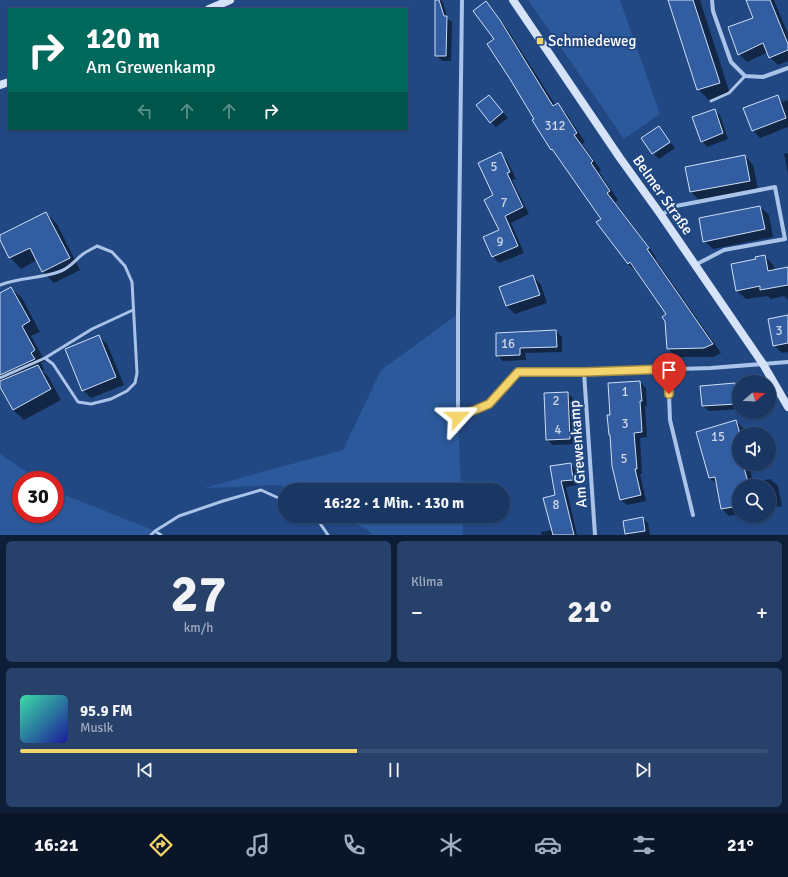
<!DOCTYPE html>
<html lang="de">
<meta charset="utf-8">
<style>
:root{--surface:#1a3662;--page:#27416b;--text:#f1f3f6;--muted:#9fabbe;--line:#385077;--accent:#f4d46c}
body{margin:0;font-family:Signika,sans-serif;background:var(--page);color:var(--text);height:100vh;display:flex;flex-direction:column;font-size:15px;white-space:nowrap}
*{box-sizing:border-box;margin:0}
p{font-size:13px;color:var(--muted)}
.icon{flex:none;width:22px;height:22px;fill:none;stroke:currentColor;stroke-width:2;stroke-linecap:round;stroke-linejoin:round}
.map{position:relative;height:535px;overflow:hidden}
.drawer{display:flex;flex-direction:column;gap:6px;padding:6px;background:#0e1e36;flex:1}
.drawer>*{flex:none}
.top-card{position:absolute;left:8px;top:8px;width:400px;height:122px;border-radius:0px;box-shadow:0 1px 3px #0004,0 0 0 1px var(--line);background:#00695c;color:#fff;overflow:hidden}
.needle{width:26px;rotate:71deg}
.controls{position:absolute;left:732px;top:375px;display:grid;gap:8px}
.controls a{display:grid;place-items:center;width:44px;height:44px;border-radius:50%;background:var(--surface);box-shadow:0 1px 3px #0004,0 0 0 1px var(--line);font-size:20px}
.speed{position:absolute;left:12px;top:471px;display:flex;gap:8px;font-size:20px;font-weight:700;text-align:center}
.speed>*{display:grid;place-content:center;width:52px;height:52px;border-radius:50%;background:var(--surface);box-shadow:0 1px 3px #0004,0 0 0 1px var(--line);line-height:1}
.speed .limit{border:6px solid #d22;background:#fff;color:#111}
.pin{position:absolute;display:grid;place-items:center;width:34px;height:34px;color:#fff;margin:-41px -17px;border-radius:50% 50% 50% 0;rotate:-45deg;box-shadow:0 0 4px #0007}
.pin .icon{rotate:45deg}
.me{position:absolute;width:44px;margin:-22px;rotate:66deg;stroke-linejoin:round;filter:drop-shadow(0 0 3px #0008)}
.turn{display:flex;align-items:center;gap:14px;height:84px;padding:0 12px;font-size:18px}
.turn .icon{width:52px;height:52px;stroke-width:2.5}
.turn b{display:block;font-size:28px;line-height:34px}
.lanes{display:flex;align-items:center;height:38px;padding:0 12px;background:#0003;justify-content:center;gap:20px;direction:ltr}
.lanes .off{opacity:.35}
.big{font-size:30px;font-weight:700;line-height:1.1}
.drawer .widget{flex:1;display:flex;flex-direction:column;justify-content:center;gap:6px;min-width:0;padding:0 14px;border-radius:6px;background:var(--page)}
.drawer .dial{align-items:center;gap:0}
.dial b{font-size:52px;line-height:1}
.song{display:flex;align-items:center;gap:12px}
.cover{width:48px;height:48px;border-radius:6px;background:linear-gradient(135deg,hsl(160 70% 55%),hsl(240 70% 35%))}
.played{height:4px;border-radius:2px;background:linear-gradient(90deg,var(--accent) 45%,var(--line) 45%)}
.keys{display:flex;justify-content:space-around;direction:ltr}
.heat{display:flex;justify-content:space-between;align-items:center;font-size:22px;direction:ltr}
.drawer .tiles{flex:1;display:grid;gap:6px;grid-template-columns:1fr 1fr}
.widget:last-child{grid-column:span 2}
.trip{position:absolute;left:278px;top:483px;width:232px;height:40px;border-radius:20px;background:var(--surface);box-shadow:0 1px 3px #0004,0 0 0 1px var(--line);font-weight:700;line-height:40px;text-align:center}
.tabs{display:flex;height:64px;justify-content:space-around;align-items:center;background:#0a1627;color:var(--muted)}
.tabs .icon{width:28px;height:28px}
.tabs .active{color:var(--accent)}
.tabs b{font-size:18px;color:var(--text)}
.map>svg:first-child{display:block}
</style>
<div class="map">
<svg width="788" height="535" viewBox="0 0 788 535">
<rect width="100%" height="100%" fill="#224883"/>
<path fill="#2c599b" d="M528 0H620L660 114 624 139Z
M458 314V417L461 490H290L279 485 204 488 343 450 381 370Z
M0 454 39 480H21V514H55V491L155 531 151 535H0Z
M341 516H462L463 535H372L368 530Z"/>
<path fill="#0007" d="M436 0H441L443 3 448 19 452 22 451 61H442L436 55Z
M669 0H700L730 94 709 100 698 89Z
M747 0H774L788 34V61L778 65 770 57 768 52 747 62 739 54 754 19Z
M486 3 494 11 508 30 556 106 558 105 566 113 585 142 582 144 601 170 599 172 618 200 615 202 656 257 655 258 721 353 713 357H677L668 349 667 314 638 271 637 272 628 264 603 219 535 119 495 40Z
M489 96 508 118 496 127 491 122Z
M777 96 783 102 788 100V127L760 138 753 130Z
M714 110 720 115 728 139 707 147 702 141Z
M671 143 675 148 659 159 654 154Z
M788 153V174L784 154Z
M500 154 507 160 516 179 512 180 529 214 511 223 524 253 499 263 493 257 484 238 500 231 494 196Z
M745 156 753 165 758 189 699 200 691 192Z
M760 207 769 215 773 237 713 249 704 241Z
M46 213 57 224 80 270 54 283 43 272 37 260 21 269 10 257 0 238V237Z
M765 256 774 266 775 271 788 268V300L784 296 771 299 768 296 746 299 736 290 757 260Z
M533 276 541 285 547 303 515 314 507 306Z
M11 288 22 298 40 332 31 336 45 361 41 363 44 370 42 371 48 376 61 400 24 420 13 410 0 386V294Z
M788 316V352L782 353 774 345Z
M556 331 562 337V352L525 353 526 360 503 361 497 355Z
M98 336 107 344 124 385 91 398 83 390Z
M640 382 646 388 647 406H645L647 437 640 438 642 474H640L646 501 627 505 621 500 611 416Z
M735 384 739 388V409L709 411 703 406Z
M567 393 573 398 575 444 553 445 547 440Z
M736 421 743 428 745 434H739V464H749L753 482 770 479 778 486 782 506 769 508V486H739V514L729 516 722 509 717 485 710 478Z
M571 464 576 470 578 485 566 487 577 535H542L541 532 552 530 556 496 552 467Z
M642 518 648 523 650 535H627L624 521Z"/>
<path fill="#325ea1" stroke="#cedef6" d="M435 0H439L444 16H447L446 56H435Z
M668 0H693L720 83 697 90Z
M746 0H770L788 44V50L769 58 763 43 738 55 728 27 753 18Z
M486 1 500 20 553 106 558 103 577 133 574 135 593 161 591 163 610 191 607 193 649 248 647 249 713 344 704 348 667 349 665 321 662 317 666 314 630 262 628 264 596 222 601 219 552 149 551 150 532 120 534 119 510 79 487 44 494 39 473 11Z
M489 95 503 112 490 123 476 105Z
M778 95 786 118 752 131 743 108Z
M715 109 723 133 701 142 692 117Z
M659 126 670 142 652 154 641 138Z
M501 152 510 172 507 173 523 207 505 216 518 246 492 257 483 237 499 230 484 200 493 195 478 163Z
M745 155 750 181 690 192 685 167Z
M760 206 765 229 703 242 699 218Z
M46 212 70 258 42 272 30 248 9 258 0 240V235Z
M765 255 768 271 788 267V285L760 290V286L736 291 731 264 756 259 755 257Z
M533 275 540 295 506 306 499 287Z
M11 287 30 321 22 326 35 350 31 353 35 359 0 375V293Z
M788 315V343L773 346 768 319Z
M556 330 557 347 520 348V355L496 356V333Z
M99 335 116 377 82 391 65 349Z
M38 365 51 389 13 410 0 387V381Z
M640 381 642 401H640L642 432 634 433 637 469H635L641 495 620 500 612 466 610 435H609L607 415H610L608 383Z
M735 383 737 404 702 406 700 386Z
M568 392 570 439 546 440 544 393Z
M736 420 739 430V464H743L749 486H739V506L721 509 715 477 709 478 696 432Z
M571 463 573 480 561 481 574 535H553L543 498 555 495 550 466Z
M643 517 645 531 625 534 623 521Z"/>
<g fill="none" stroke-linecap="round" stroke-linejoin="round">
<path stroke="#aac3e8" stroke-width="3" d="M711 101 729 93 745 76
M0 285C20 277 41 279 61 271 71 267 75 260 83 254 87 251 92 249 97 246L112 252 125 266 132 282 137 373 135 383 127 391 111 399 91 404 78 402 53 364 45 358 0 378
M45 358 92 329 133 310
M315 516 328 535
M155 531 161 535
M151 535 155 531 179 516 223 501 261 490 285 501"/>
<path stroke="#aac3e8" stroke-width="4" d="M462 0 458 314V417L489 404 519 372H584L711 368 788 362
M712 0 713 11 731 62 745 76 763 77 788 68
M661 215 676 206 775 187 785 239 724 250 695 265
M668 369 670 420 693 515
M584 372 595 535"/>
<path stroke="#d5e2f7" stroke-width="8" d="M513 0 620 158 661 215 763 364 788 407
M209 9 230 0
M0 85 9 82"/>
</g>
<g fill="none" stroke-linecap="round" stroke-linejoin="round">
<g stroke="#9f8a46" stroke-width="10">
<path id="route" d="M458 417 489 404 518 372H584L668 369 669 394"/>
</g>
<use href="#route" stroke="#f4d46c" stroke-width="7"/>
</g>
<rect fill="#f4d46c" stroke="#224883" stroke-width="1.5" x="536" y="37" width="8" height="8" rx="2"/>
<g text-anchor="middle" dominant-baseline="central" stroke-width="4" stroke-linejoin="round" paint-order="stroke">
<g font-size="13" fill="#ccd7e8">
<text x="555" y="126">312</text>
<text x="494" y="167">5</text>
<text x="504" y="203">7</text>
<text x="500" y="242">9</text>
<text x="779" y="331">3</text>
<text x="508" y="344">16</text>
<text x="625" y="392">1</text>
<text x="556" y="401">2</text>
<text x="625" y="424">3</text>
<text x="558" y="430">4</text>
<text x="718" y="437">15</text>
<text x="624" y="459">5</text>
<text x="556" y="505">8</text>
</g>
<g font-size="15" fill="#fff" stroke="#224883" text-anchor="start">
<text x="548" y="41">Schmiedeweg</text>
</g>
<g font-size="15" fill="#fff" stroke="#224883">
<text transform="translate(663 195) rotate(55)">Belmer Straße</text>
<text transform="translate(578 454) rotate(-94)">Am Grewenkamp</text>
</g>
</g>
</svg>
<div class="controls">
<a><svg class="needle" viewBox="-14 -14 28 28"><path d="M0-13l5 13h-10z" fill="#e53935"/><path d="M0 13l5-13h-10z" fill="#9fabbe"/></svg></a>
<a><svg class="icon" aria-label="sound" viewBox="0 0 24 24"><path d="M4 9h4l5-4v14l-5-4H4zM17 9q2 3 0 6"/></svg></a>
<a><svg class="icon" aria-label="search" viewBox="0 0 24 24"><circle cx="10" cy="10" r="6"/><path d="M15 15l6 6"/></svg></a>
</div>
<div class="speed"><div class="limit">30</div></div>
<div class="pin" style="left:669px;top:394px;background:#d93025"><svg class="icon" aria-label="arrive" viewBox="0 0 24 24"><path d="M6 21V4h12l-3 4 3 4H6"/></svg></div>
<svg class="me" style="left:458px;top:417px" viewBox="-20 -20 40 40"><path d="M0-17L14 15 0 8-14 15z" fill="#f4d46c" stroke="#fff" stroke-width="4"/></svg>
<div class="trip">16:22 · 1 Min. · 130 m</div>
<div class="top-card">
<div class="turn"><svg class="icon" aria-label="right" viewBox="0 0 24 24"><path d="M7 20v-9h11M14 6l5 5-5 5"/></svg><div><b>120 m</b>Am Grewenkamp</div></div>
<div class="lanes"><svg class="icon off" aria-label="left" viewBox="0 0 24 24"><path d="M17 20v-9H6M10 6l-5 5 5 5"/></svg><svg class="icon off" aria-label="ahead" viewBox="0 0 24 24"><path d="M12 20V5M6 11l6-6 6 6"/></svg><svg class="icon off" aria-label="ahead" viewBox="0 0 24 24"><path d="M12 20V5M6 11l6-6 6 6"/></svg><svg class="icon" aria-label="right" viewBox="0 0 24 24"><path d="M7 20v-9h11M14 6l5 5-5 5"/></svg></div>
</div>
</div>
<section class="drawer">
<div class="tiles">
<div class="widget dial"><b>27</b><p>km/h</p></div>
<div class="widget"><p>Klima</p>
<div class="heat"><a>−</a><b class="big">21°</b><a>+</a></div>
</div>
<div class="widget">
<div class="song"><i class="cover"></i><div><b>95.9 FM</b><p>Musik</p></div></div>
<div class="played"></div>
<div class="keys"><svg class="icon" aria-label="previous" viewBox="0 0 24 24"><path d="M18 5L8 12l10 7zM5 5v14"/></svg><svg class="icon" aria-label="pause" viewBox="0 0 24 24"><path d="M8 5v14M16 5v14"/></svg><svg class="icon" aria-label="next" viewBox="0 0 24 24"><path d="M6 5l10 7-10 7zM19 5v14"/></svg></div>
</div>
</div>
</section>
<nav class="tabs">
<b>16:21</b>
<svg class="icon active" aria-label="directions" viewBox="0 0 24 24"><path d="M12 3l9 9-9 9-9-9zM9 14v-3h6M13 9l2 2-2 2"/></svg>
<svg class="icon" aria-label="music" viewBox="0 0 24 24"><path d="M9 18V5l10-2v13"/><circle cx="6" cy="18" r="3"/><circle cx="16" cy="16" r="3"/></svg>
<svg class="icon" aria-label="phone" viewBox="0 0 24 24"><path d="M5 4h4l2 5-3 2q2 4 5 5l2-3 5 2v4C11 20 4 13 5 4z"/></svg>
<svg class="icon" aria-label="climate" viewBox="0 0 24 24"><path d="M12 3v18M4 7l16 10M4 17L20 7"/></svg>
<svg class="icon" aria-label="car" viewBox="0 0 24 24"><path d="M5 17H2v-5l4-1 3-4h7l3 4 3 1v5h-3M9 17h6M6 11h13"/><circle cx="7" cy="17" r="2"/><circle cx="17" cy="17" r="2"/></svg>
<svg class="icon" aria-label="filters" viewBox="0 0 24 24"><path d="M4 7h16M4 17h16"/><circle cx="9" cy="7" r="2"/><circle cx="15" cy="17" r="2"/></svg>
<b>21°</b>
</nav>
